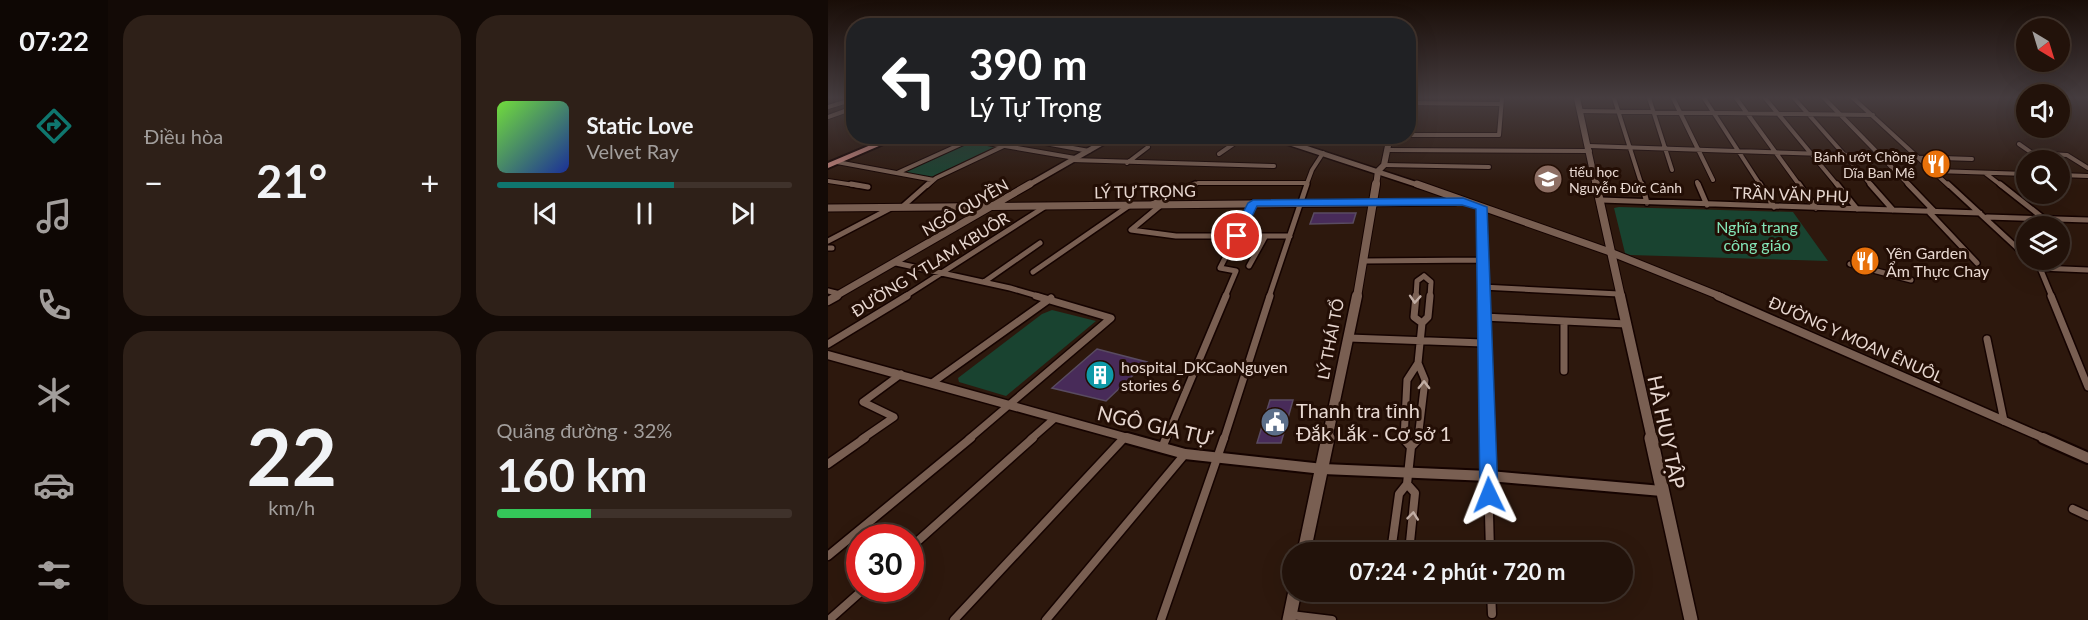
<!DOCTYPE html>
<html lang="vi">
<meta charset="utf-8">
<style>
:root{--surface:#22120a;--page:#2e2018;--text:#f1f3f6;--muted:#a29e9c;--line:#3f322b;--accent:#0f766e}
body{margin:0;font-family:Lato,sans-serif;background:var(--page);color:var(--text);height:100vh;display:flex;flex-direction:column;font-size:22px;white-space:nowrap}
*{box-sizing:border-box;margin:0}
p{font-size:20px;color:var(--muted)}
.icon{flex:none;width:33px;height:33px;fill:none;stroke:currentColor;stroke-width:2;stroke-linecap:round;stroke-linejoin:round}
.map{position:relative;flex:1;overflow:hidden}
.side{display:flex;flex-direction:column;gap:15px;padding:15px;background:#130a06;width:720px}
.side>*{flex:none}
.top-card{position:absolute;left:18px;top:18px;width:570px;height:126px;border-radius:24px;box-shadow:0 6px 24px #0002,0 0 0 2px var(--line);background:#202124;color:#fff;overflow:hidden}
.needle{width:39px;rotate:142deg}
.buttons{position:absolute;left:1188px;top:18px;display:grid;gap:12px}
.buttons a{display:grid;place-items:center;width:54px;height:54px;border-radius:50%;background:var(--surface);box-shadow:0 6px 24px #0002,0 0 0 2px var(--line);font-size:30px}
.speed{position:absolute;left:18px;top:524px;display:flex;gap:12px;font-size:30px;font-weight:700;text-align:center}
.speed>*{display:grid;place-content:center;width:78px;height:78px;border-radius:50%;background:var(--surface);box-shadow:0 6px 24px #0002,0 0 0 2px var(--line);line-height:1}
.speed .limit{border:9px solid #d22;background:#fff;color:#111}
.pin{position:absolute;display:grid;place-items:center;width:51px;height:51px;color:#fff;margin:-26px;border:3px solid #fff;border-radius:50%;box-shadow:0 2px 6px #0007}
.me{position:absolute;width:66px;margin:-33px;rotate:358deg;stroke-linejoin:round;filter:drop-shadow(0 0 4px #0008)}
.turn{display:flex;align-items:center;gap:21px;height:126px;padding:0 24px;font-size:27px}
.turn .icon{width:78px;height:78px;stroke-width:2.5}
.turn b{display:block;font-size:42px;line-height:51px}
.big{font-size:45px;font-weight:700;line-height:1.1}
.side .card{flex:1;display:flex;flex-direction:column;justify-content:center;gap:9px;min-width:0;padding:0 21px;border-radius:24px;background:var(--page)}
.side .dial{align-items:center;gap:0}
.dial b{font-size:78px;line-height:1}
.song{display:flex;align-items:center;gap:18px}
.cover{width:72px;height:72px;border-radius:9px;background:linear-gradient(135deg,hsl(100 70% 55%),hsl(230 70% 35%))}
.played{height:6px;border-radius:3px;background:linear-gradient(90deg,var(--accent) 60%,var(--line) 60%)}
.keys{display:flex;justify-content:space-around;direction:ltr}
.heat{display:flex;justify-content:space-between;align-items:center;font-size:33px;direction:ltr}
.charge{height:9px;border-radius:4px;background:linear-gradient(90deg,#34c759 32%,var(--line) 0)}
.side .tiles{flex:1;display:grid;gap:15px;grid-template-columns:repeat(2,1fr)}
.trip{position:absolute;left:454px;top:542px;width:351px;height:60px;border-radius:30px;background:var(--surface);box-shadow:0 6px 24px #0002,0 0 0 2px var(--line);font-weight:700;line-height:60px;text-align:center}
main{display:flex;flex:1;min-height:0}
.menu{display:flex;flex-direction:column;width:108px;justify-content:space-around;align-items:center;background:#0e0704;color:var(--muted)}
.menu .icon{width:42px;height:42px}
.menu .selected{color:var(--accent)}
.menu b{font-size:27px;color:var(--text)}
.map>svg:first-child{display:block}
</style>
<main>
<nav class="menu">
<b>07:22</b>
<svg class="icon selected" aria-label="directions" viewBox="0 0 24 24"><path d="M12 3l9 9-9 9-9-9zM9 14v-3h6M13 9l2 2-2 2"/></svg>
<svg class="icon" aria-label="music" viewBox="0 0 24 24"><path d="M9 18V5l10-2v13"/><circle cx="6" cy="18" r="3"/><circle cx="16" cy="16" r="3"/></svg>
<svg class="icon" aria-label="phone" viewBox="0 0 24 24"><path d="M5 4h4l2 5-3 2q2 4 5 5l2-3 5 2v4C11 20 4 13 5 4z"/></svg>
<svg class="icon" aria-label="climate" viewBox="0 0 24 24"><path d="M12 3v18M4 7l16 10M4 17L20 7"/></svg>
<svg class="icon" aria-label="car" viewBox="0 0 24 24"><path d="M5 17H2v-5l4-1 3-4h7l3 4 3 1v5h-3M9 17h6M6 11h13"/><circle cx="7" cy="17" r="2"/><circle cx="17" cy="17" r="2"/></svg>
<svg class="icon" aria-label="filters" viewBox="0 0 24 24"><path d="M4 7h16M4 17h16"/><circle cx="9" cy="7" r="2"/><circle cx="15" cy="17" r="2"/></svg>
</nav>
<section class="side">
<div class="tiles">
<div class="card"><p>Điều hòa</p>
<div class="heat"><a>−</a><b class="big">21°</b><a>+</a></div>
</div>
<div class="card">
<div class="song"><i class="cover"></i><div><b>Static Love</b><p>Velvet Ray</p></div></div>
<div class="played"></div>
<div class="keys"><svg class="icon" aria-label="previous" viewBox="0 0 24 24"><path d="M18 5L8 12l10 7zM5 5v14"/></svg><svg class="icon" aria-label="pause" viewBox="0 0 24 24"><path d="M8 5v14M16 5v14"/></svg><svg class="icon" aria-label="next" viewBox="0 0 24 24"><path d="M6 5l10 7-10 7zM19 5v14"/></svg></div>
</div>
<div class="card dial"><b>22</b><p>km/h</p></div>
<div class="card"><p>Quãng đường · 32%</p><b class="big">160 km</b><div class="charge"></div></div>
</div>
</section>
<div class="map">
<svg width="1260" height="620" viewBox="0 0 1260 620">
<rect width="100%" height="100%" fill="#2d180d"/>
<path fill="#194330" d="M141 142 166 147 101 178 75 172Z
M791 207 965 212 1000 261 802 255 797 253 786 208Z
M224 310 268 321 178 396 131 382 130 378 214 314Z"/>
<path fill="#482b59" stroke="#594b61" stroke-width="1.5" d="M486 213H528L525 223 482 224Z
M269 349 319 362 278 401 224 388Z
M442 400H465L453 443H429Z"/>
<g fill="none" stroke-linecap="round" stroke-linejoin="round">
<g stroke="#150300" stroke-width="6">
<path id="minor-far3" d="M786 98 814 186
M821 98 844 170
M845 98 885 180
M876 98 933 186
M908 98 972 186
M937 98 1010 186
M966 98 1044 186
M996 98 1082 186
M1025 98 1121 186
M580 103 672 104
M0 107 26 99
M753 111 1045 115
M0 117 17 111
M580 135H671L674 98
M273 136 283 138
M217 143 261 151
M1191 144 1214 160
M472 146 487 136
M761 146 1144 159
M559 150 762 151
M1204 153 1239 155 1260 168
M391 154 417 136
M244 160 446 166
M9 162 106 180
M299 163 320 147
M556 165 661 167
M1108 171 1198 174
M69 173 142 140 247 158
M1157 173 1174 186
M1232 175 1260 176
M0 181 33 186
M869 182 871 186
M99 186 108 178 197 136
M363 186 370 183H479
M478 186 484 170 495 153"/>
</g>
<g stroke="#150300" stroke-width="8">
<path id="minor-far2" d="M23 184 40 187
M814 184 819 203
M870 184 879 205
M932 184 946 207
M971 184 988 208
M1009 184 1029 209
M1042 184 1065 210
M1080 184 1106 211
M1120 184 1198 256
M1172 184 1215 218
M773 200 1152 213
M322 205 367 184
M333 205 303 230 348 236H462
M74 207 100 184
M653 207 655 297
M1100 211 1149 263
M1159 217 1260 220
M0 241 63 208
M0 248H4
M1203 260 1212 268 1224 297
M536 261 654 260
M68 263 182 288 213 297
M1022 264 1083 280
M421 266 437 237
M1212 268 1260 270
M205 272 302 205
M596 276 603 282 602 297
M156 282 212 243
M654 287 791 294
M0 291 12 294
M76 297 218 206
M397 297 408 271 392 268 425 203
M441 297 479 184
M588 297 589 281 596 276"/>
</g>
<g stroke="#150300" stroke-width="10">
<path id="minor-far1" d="M588 296 586 317 594 323
M655 296 659 439
M1223 296 1260 387
M655 317 798 324
M736 321V371
M521 338 655 343
M1159 339 1176 421
M0 344 79 296
M104 383 223 298
M34 439 66 417 35 402 73 374
M141 439 283 318 208 296
M203 439 227 418
M295 439 297 437
M338 439 398 296
M396 439 442 296
M576 439 579 380 590 363 594 323 600 317 602 296
M590 439 597 380 590 363"/>
</g>
<g stroke="#150300" stroke-width="11">
<path id="minor" d="M575 438 583 447
M659 438 662 552
M334 448 338 438
M0 464 37 438
M579 484 587 493 581 552
M1245 509 1260 516
M82 548 205 438
M563 552 571 494 579 484 583 447 591 438
M0 556 143 438
M663 591 664 614
M463 615 504 620
M1 620 37 588
M126 620 296 438
M218 620 357 454
M333 620 396 438"/>
</g>
<g stroke="#150300" stroke-width="8">
<path id="tertiary-far3" d="M441 136 593 186
M199 186 286 136"/>
</g>
<g stroke="#150300" stroke-width="9">
<path id="tertiary-far2" d="M589 184 782 252 894 297
M0 208 627 202
M6 297 202 184"/>
</g>
<g stroke="#150300" stroke-width="11">
<path id="tertiary-far1" d="M890 296 1218 439
M0 301 9 296
M0 355 304 439"/>
</g>
<g stroke="#150300" stroke-width="14">
<path id="tertiary" d="M299 438 357 454 495 469 661 476 834 491
M1215 438 1260 458"/>
</g>
<g stroke="#150300" stroke-width="8">
<path id="secondary-far3" d="M749 98 768 186
M548 186 550 171 556 165 562 136"/>
</g>
<g stroke="#150300" stroke-width="10">
<path id="secondary-far2" d="M768 184 793 297
M529 297 548 184"/>
</g>
<g stroke="#150300" stroke-width="13">
<path id="secondary-far1" d="M792 296 824 439
M499 439 529 296"/>
</g>
<g stroke="#150300" stroke-width="16">
<path id="secondary" d="M823 438 863 620
M476 552 500 438
M461 620 467 591"/>
</g>
<g stroke="#150300" stroke-width="4">
<path id="primary" d="M64 136H74L0 168V163Z"/>
</g>
<use href="#minor-far3" stroke="#795f52" stroke-width="4"/>
<use href="#minor-far2" stroke="#795f52" stroke-width="5"/>
<use href="#minor-far1" stroke="#795f52" stroke-width="7"/>
<use href="#minor" stroke="#795f52" stroke-width="8"/>
<use href="#tertiary-far3" stroke="#795f52" stroke-width="5"/>
<use href="#tertiary-far2" stroke="#795f52" stroke-width="7"/>
<use href="#tertiary-far1" stroke="#795f52" stroke-width="8"/>
<use href="#tertiary" stroke="#795f52" stroke-width="10"/>
<use href="#secondary-far3" stroke="#795f52" stroke-width="6"/>
<use href="#secondary-far2" stroke="#795f52" stroke-width="8"/>
<use href="#secondary-far1" stroke="#795f52" stroke-width="10"/>
<use href="#secondary" stroke="#795f52" stroke-width="13"/>
<use href="#primary" fill="#c2837b" fill-rule="evenodd"/>
</g>
<defs><path id="oneway-chevron" d="M-2-3.5L2.5 0L-2 3.5" fill="none" stroke-width="1.6" stroke-linecap="round" stroke-linejoin="round" transform="scale(1.5)"/></defs>
<g stroke="#c1aea5">
<use href="#oneway-chevron" transform="translate(587 299) rotate(94)"/>
<use href="#oneway-chevron" transform="translate(596 385) rotate(-89)"/>
<use href="#oneway-chevron" transform="translate(585 516) rotate(-84)"/>
</g>
<linearGradient id="sky" x2="0" y2="1"><stop stop-color="#190d07"/><stop offset="0.53" stop-color="#463d40"/><stop offset="1" stop-color="#463d40" stop-opacity="0"/></linearGradient>
<rect width="1260" height="185" fill="url(#sky)"/>
<path fill="#1a73e8" stroke="#114b97" stroke-width="1.5" d="M635 198 659 207 670 495 668 501 661 503 655 501 652 495 648 209 634 205 429 206 413 239H405L403 236 420 203 425 200Z"/>
<defs>
<g id="restaurant-disc" transform="scale(1.5)"><circle r="9.5" fill="#e8710a" stroke="#230e05"/><path d="M-5-6h1v4h1v-4h1v4h1v-4h1v5L-1.5 .5V6h-2V.5L-5-1ZM5-6V6H3V1.5H1.5Q1.5-4 5-6Z" fill="#fff"/></g>
<g id="school-disc" transform="scale(1.5)"><circle r="9.5" fill="#8d6e63" stroke="#230e05"/><path d="M0-5L7-2L0 1L-7-2ZM-4 1L0 2.5L4 1V4Q0 6-4 4Z" fill="#fff"/></g>
<g id="building-disc" transform="scale(1.5)"><circle r="9.5" fill="#0f9aa8" stroke="#230e05"/><path d="M-4-6H4V6H1V3H-1V6H-4ZM-2.5-4.3h1.7v1.8h-1.7ZM.8-4.3h1.7v1.8H.8ZM-2.5-1h1.7V.8h-1.7ZM.8-1h1.7V.8H.8Z" fill="#fff"/></g>
<g id="civic-disc" transform="scale(1.5)"><circle r="9.5" fill="#5c6f8a" stroke="#230e05"/><path d="M-.6-6.5H3V-4.5H.6V-3L4-1V1h2V6H-6V1h2V-1L-.6-3ZM-1.2 2.5V6h2.4V2.5Z" fill="#fff"/></g>
</defs>
<g fill-rule="evenodd">
<use href="#restaurant-disc" x="1108" y="164"/>
<use href="#school-disc" x="720" y="179"/>
<use href="#restaurant-disc" x="1037" y="261"/>
<use href="#building-disc" x="272" y="375"/>
<use href="#civic-disc" x="447" y="422"/>
</g>
<g text-anchor="middle" dominant-baseline="central" stroke-width="6" stroke-linejoin="round" paint-order="stroke">
<g font-size="14" fill="#e8d8d1" stroke="#230e05" text-anchor="end">
<text x="1087" y="156">Bánh ướt Chồng<tspan x="1087" dy="16">Dĩa Ban Mê</tspan></text>
<text x="741" y="171" text-anchor="start">tiểu học<tspan x="741" dy="16">Nguyễn Đức Cảnh</tspan></text>
</g>
<g font-size="16" fill="#e8d8d1" stroke="#230e05">
<text transform="translate(317 191) rotate(-1)">LÝ TỰ TRỌNG</text>
<text transform="translate(963 194) rotate(2)">TRẦN VĂN PHỤ</text>
<text transform="translate(137 207) rotate(-30)">NGÔ QUYỀN</text>
<text transform="translate(102 264) rotate(-32)">ĐƯỜNG Y TLAM KBUÔR</text>
<text transform="translate(502 339) rotate(-79)">LÝ THÁI TỔ</text>
<text transform="translate(1028 339) rotate(24)">ĐƯỜNG Y MOAN ÊNUÔL</text>
</g>
<g font-size="16" fill="#83e5b7" stroke="#230e05">
<text x="929" y="226">Nghĩa trang<tspan x="929" dy="18">công giáo</tspan></text>
</g>
<g font-size="16" fill="#e8d8d1" stroke="#230e05" text-anchor="start">
<text x="1058" y="252">Yên Garden<tspan x="1058" dy="18">Ẩm Thực Chay</tspan></text>
<text x="293" y="366">hospital_DKCaoNguyen<tspan x="293" dy="18">stories 6</tspan></text>
</g>
<g font-size="20" fill="#e8d8d1" stroke="#230e05" text-anchor="start">
<text x="468" y="410">Thanh tra tỉnh<tspan x="468" dy="23">Đắk Lắk - Cơ sở 1</tspan></text>
</g>
<g font-size="20" fill="#e8d8d1" stroke="#230e05">
<text transform="translate(327 425) rotate(13)">NGÔ GIA TỰ</text>
<text transform="translate(839 432) rotate(78)">HÀ HUY TẬP</text>
</g>
</g>
</svg>
<div class="buttons">
<a><svg class="needle" viewBox="-14 -14 28 28"><path d="M0-13l5 13h-10z" fill="#e53935"/><path d="M0 13l5-13h-10z" fill="#a29e9c"/></svg></a>
<a><svg class="icon" aria-label="sound" viewBox="0 0 24 24"><path d="M4 9h4l5-4v14l-5-4H4zM17 9q2 3 0 6"/></svg></a>
<a><svg class="icon" aria-label="search" viewBox="0 0 24 24"><circle cx="10" cy="10" r="6"/><path d="M15 15l6 6"/></svg></a>
<a><svg class="icon" aria-label="layers" viewBox="0 0 24 24"><path d="M12 4l9 5-9 5-9-5zM3 14l9 5 9-5"/></svg></a>
</div>
<div class="speed"><div class="limit">30</div></div>
<div class="pin" style="left:409px;top:236px;background:#d93025"><svg class="icon" aria-label="arrive" viewBox="0 0 24 24"><path d="M6 21V4h12l-3 4 3 4H6"/></svg></div>
<svg class="me" style="left:661px;top:495px" viewBox="-20 -20 40 40"><path d="M0-17L14 15 0 8-14 15z" fill="#1a73e8" stroke="#fff" stroke-width="4"/></svg>
<div class="trip">07:24 · 2 phút · 720 m</div>
<div class="top-card">
<div class="turn"><svg class="icon" aria-label="left" viewBox="0 0 24 24"><path d="M17 20v-9H6M10 6l-5 5 5 5"/></svg><div><b>390 m</b>Lý Tự Trọng</div></div>
</div>
</div>
</main>
